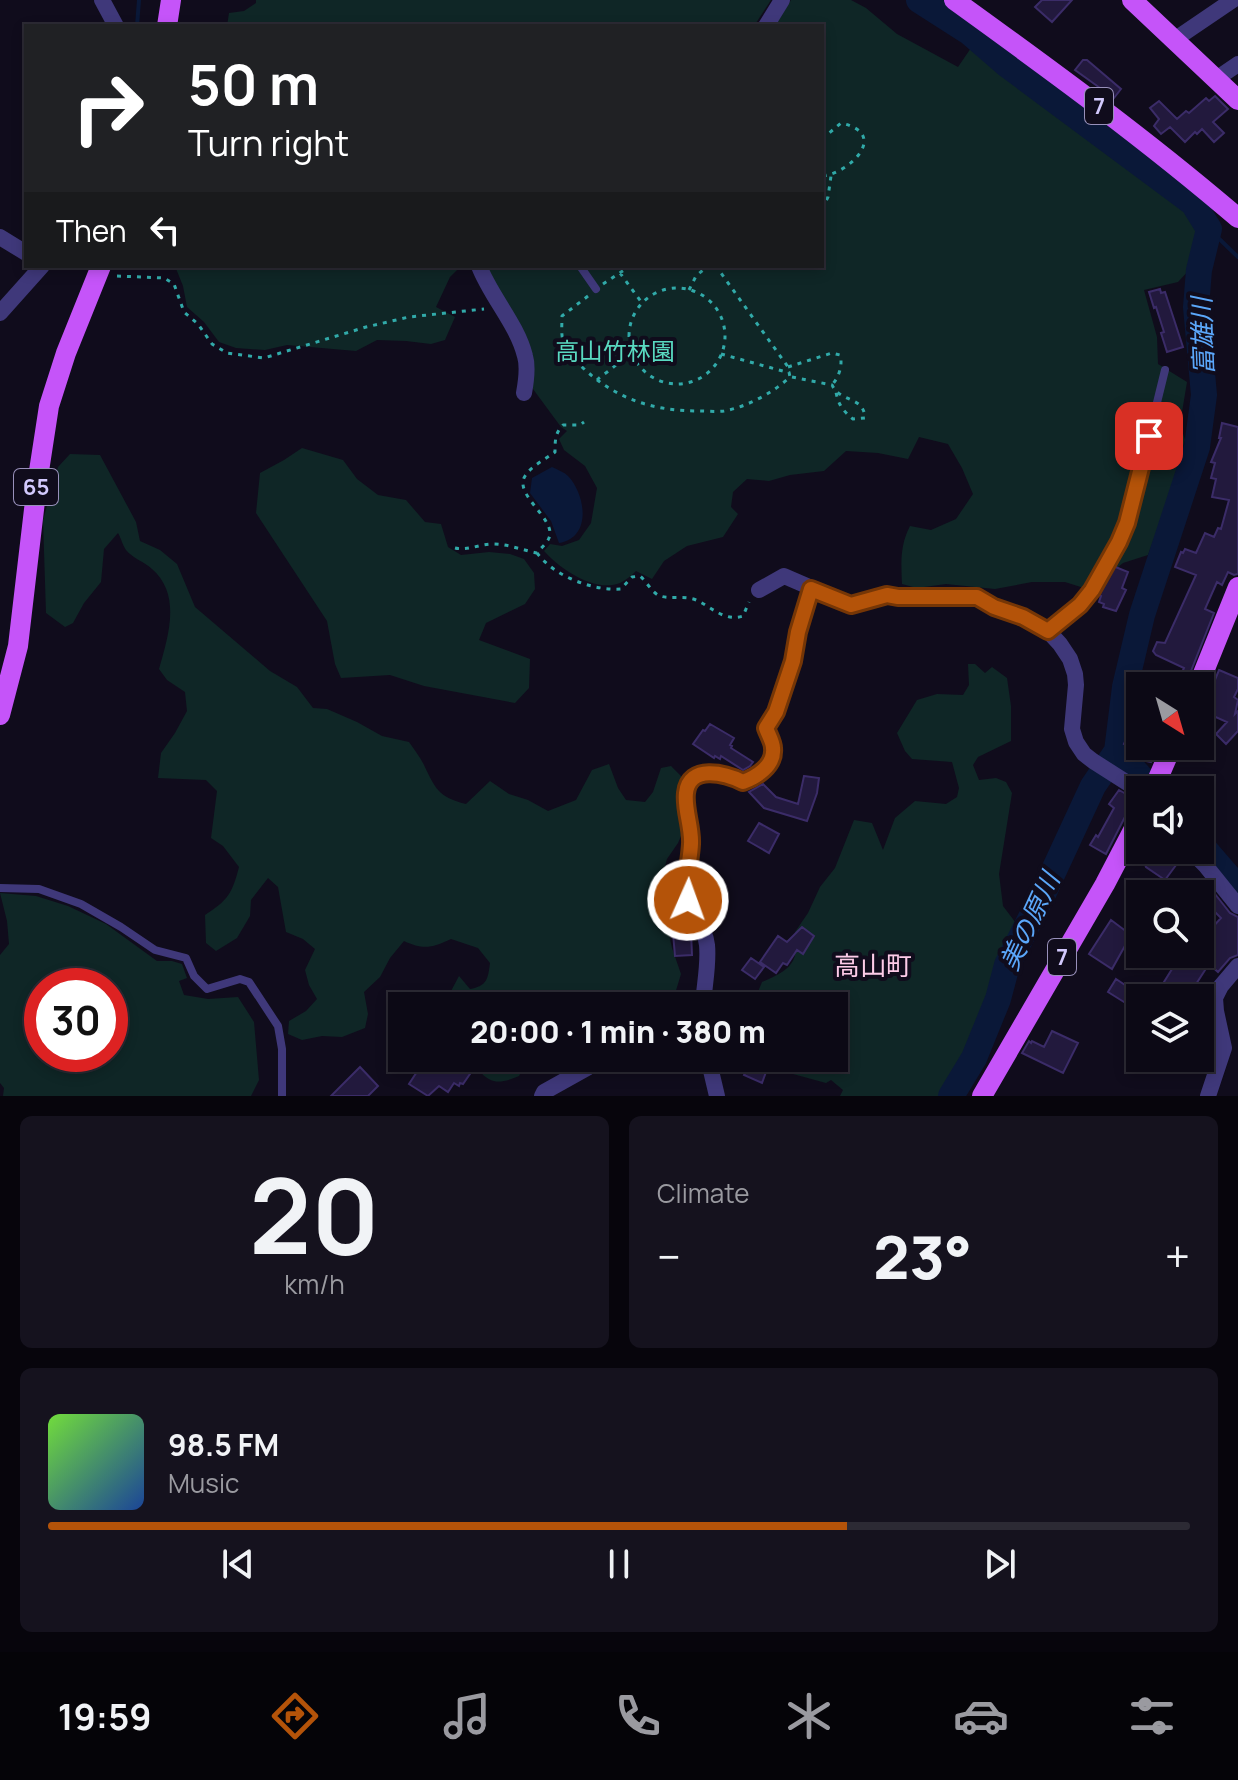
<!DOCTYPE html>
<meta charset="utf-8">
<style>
:root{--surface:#0c0915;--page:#15121e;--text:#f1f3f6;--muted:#9a9aa0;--line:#2c2a34;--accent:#b45309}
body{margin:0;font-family:Manrope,"Noto Sans JP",sans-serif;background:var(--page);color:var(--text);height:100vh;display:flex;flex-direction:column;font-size:30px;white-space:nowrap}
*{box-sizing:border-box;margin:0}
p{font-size:26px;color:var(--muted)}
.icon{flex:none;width:44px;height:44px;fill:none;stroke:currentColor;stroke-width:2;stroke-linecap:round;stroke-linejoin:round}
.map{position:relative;height:1096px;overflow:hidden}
.sheet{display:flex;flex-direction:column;gap:20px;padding:20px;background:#07050c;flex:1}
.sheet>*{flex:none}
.banner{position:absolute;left:24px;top:24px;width:800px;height:244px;border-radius:0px;box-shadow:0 4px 12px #0003,0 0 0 2px var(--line);background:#202124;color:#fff;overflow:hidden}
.needle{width:52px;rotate:143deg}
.controls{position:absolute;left:1126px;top:672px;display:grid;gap:16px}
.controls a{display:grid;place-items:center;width:88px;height:88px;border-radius:0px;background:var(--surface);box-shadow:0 4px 12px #0003,0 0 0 2px var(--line);font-size:40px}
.speed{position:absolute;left:24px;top:968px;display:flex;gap:16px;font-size:40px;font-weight:700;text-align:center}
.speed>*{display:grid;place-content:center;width:104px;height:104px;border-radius:50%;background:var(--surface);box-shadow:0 4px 12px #0003,0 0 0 2px var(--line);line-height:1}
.speed .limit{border:12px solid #d22;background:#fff;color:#111}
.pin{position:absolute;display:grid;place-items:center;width:68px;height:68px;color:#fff;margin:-34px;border-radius:16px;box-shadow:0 4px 12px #0006}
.me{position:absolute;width:88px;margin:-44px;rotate:2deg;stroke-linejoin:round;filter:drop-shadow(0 0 6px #0008)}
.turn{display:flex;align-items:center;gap:28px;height:168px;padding:0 32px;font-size:36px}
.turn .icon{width:104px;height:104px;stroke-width:2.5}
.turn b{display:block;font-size:56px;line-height:68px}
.then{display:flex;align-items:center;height:76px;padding:0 32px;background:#0003;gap:16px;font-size:30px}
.big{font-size:60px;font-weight:800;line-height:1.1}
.sheet .card{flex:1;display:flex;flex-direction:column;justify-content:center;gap:12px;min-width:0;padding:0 28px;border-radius:12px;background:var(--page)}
.sheet .dial{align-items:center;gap:0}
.dial b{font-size:104px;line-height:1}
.song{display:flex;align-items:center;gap:24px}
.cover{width:96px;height:96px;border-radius:12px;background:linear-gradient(135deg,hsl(100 70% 55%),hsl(220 70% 35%))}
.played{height:8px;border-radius:4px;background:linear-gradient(90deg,var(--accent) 70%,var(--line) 70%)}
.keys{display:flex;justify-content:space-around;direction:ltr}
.heat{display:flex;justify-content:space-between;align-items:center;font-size:44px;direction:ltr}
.sheet .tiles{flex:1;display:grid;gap:20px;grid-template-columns:1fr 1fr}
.card:last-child{grid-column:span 2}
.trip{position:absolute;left:388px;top:992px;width:460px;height:80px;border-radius:0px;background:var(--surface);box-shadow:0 4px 12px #0003,0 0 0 2px var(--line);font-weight:800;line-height:80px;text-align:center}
.tab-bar{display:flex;height:128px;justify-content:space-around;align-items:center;background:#050408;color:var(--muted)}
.tab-bar .icon{width:56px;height:56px}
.tab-bar .on{color:var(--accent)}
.tab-bar b{font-size:36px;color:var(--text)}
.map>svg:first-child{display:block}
</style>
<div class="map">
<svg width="1238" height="1096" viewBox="0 0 1238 1096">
<rect width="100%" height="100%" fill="#100c1c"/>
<path fill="#0f2626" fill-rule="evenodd" d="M256 0H771L754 26H227L229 13 244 11 256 3Z
M791 0H851L866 8 897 34 958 67 971 48 1029 94 1079 130 1112 151 1131 166 1160 184 1175 199 1187 207 1186 214 1203 231 1192 267 1178 282 1144 290 1157 337 1158 364 1187 382 1180 424 1185 440 1166 506 1148 555 1123 563 1107 576 1084 588 1065 582H1032L995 589 946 584 917 588 902 584C901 563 900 545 910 526L931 530 956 519 973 494 962 468 948 444 919 437 908 459 878 453 846 451 824 471 790 475 769 481 747 479 733 492 731 507 738 514 723 537 687 546 664 561 652 579 636 571C632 575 626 580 620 583 595 593 560 569 544 551L550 544 562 546 579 540 591 523 597 488 585 466 564 450 559 439 567 431 561 427 533 389 530 347 485 266H822V26H775Z
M175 266H461L450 277 436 307 455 317 445 340 431 344 406 341 377 340 356 351 287 345 265 350 236 348 219 342 204 322 187 307 183 286Z
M302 448 343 460 357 479 378 495 406 500 425 522 441 524 448 547 461 555 489 552 510 554 524 559 534 573 535 589 525 604 486 623 479 640 530 659 529 688 515 703 424 686 390 675 341 678 335 664 327 621 256 513 260 473 284 460Z
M70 454 100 455 136 522 140 541 160 550 177 564 195 607 270 671 297 687 313 708 327 709 357 722 382 736 409 742C414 749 420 757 424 765 435 788 438 797 466 804L490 781 509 794 528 800 548 811 576 800 592 770 609 764 618 788 626 800 645 802 653 792 661 768 671 766 682 777 684 829 678 843 667 859 657 895 664 911 672 948 681 974 674 997V1006H465L450 993 459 976 470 989C487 986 488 979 490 963L478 948 451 939C432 948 423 950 404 941L390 958 380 977 364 992 368 1014 365 1028 342 1037 322 1036 302 1040 288 1034 289 1021 306 1011 317 999 309 985 305 970 315 949 303 939 286 932 278 887 268 878 251 900 250 916 237 938 216 951 206 943 205 915C228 900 232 894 239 867L223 846 211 838 217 791 206 780 158 778 161 753 175 733 187 711 185 692 167 680 159 669C168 637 182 595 152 569 145 562 132 558 126 550 123 546 121 538 118 533L104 549 101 582 84 603 73 623 65 627 46 613 43 520 58 467Z
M968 664H975L985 673 992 667 1007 678 1011 706V741L978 757 973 765 979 780 996 778 1006 782 1012 793 999 874 1003 906 1019 927C1003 962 994 999 980 1034 971 1056 960 1076 947 1096H840L843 1090 831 1080 826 1083 782 1071 779 1061 782 1058H834V1006H756L753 1004 762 982C789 970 800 964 795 932L808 913 820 887 835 868 854 820 872 823 883 850 895 818 915 801 946 804 957 797 959 788 952 762 912 759 905 751 897 733 917 700 937 694 963 695 969 685Z
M0 893 36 896 68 906 106 924 157 961H172L182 964 187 978 179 981 184 995 208 999 238 997 254 1022 259 1080 251 1096H3L4 1088 0 1083V955L9 944 7 921ZM42 986H110V1054H42Z
M464 1058H528L519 1076C487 1090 487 1075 464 1058Z"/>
<path fill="#0a1838" d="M552 467C558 470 564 472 568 476 586 495 592 538 559 543L551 521 530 493 532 478Z"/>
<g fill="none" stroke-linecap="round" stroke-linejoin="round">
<path stroke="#0a1838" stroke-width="4" d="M137 26 139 0
M1209 229 1238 257"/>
<path stroke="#0a1838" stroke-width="26" d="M919 0 969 32 1006 64 1193 203 1209 229 1199 270 1196 307 1204 395 1197 447 1142 615 1125 687 1117 751 1093 786 1043 894 1007 965 998 999 974 1058 951 1096
M1117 751 1152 790
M1200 844 1238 888"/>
</g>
<path fill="#22193d" stroke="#3b2c68" stroke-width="2" d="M1042 0H1072L1052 22 1035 7Z
M1083 60H1087L1121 89 1114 98 1075 70Z
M1215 96 1228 109 1213 122 1224 133 1214 142 1202 129 1197 134 1195 132 1185 142 1170 127 1161 134 1154 126 1159 119 1150 108 1159 101 1177 119 1186 111 1189 113 1206 98 1209 101Z
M1160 289 1161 293 1165 292 1183 347 1167 352 1161 333 1164 332 1156 307 1154 308 1149 292Z
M1222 423 1238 427V574L1234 575 1228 572 1222 585 1217 582 1205 609 1214 613 1185 686H1176L1184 668 1156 655 1153 651 1157 642 1165 643 1196 575 1175 567 1181 552 1183 553 1185 549 1196 553 1205 533 1214 537 1218 528 1221 529 1229 500 1212 497 1216 479 1211 478 1215 463 1211 462 1221 438H1219Z
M1113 566 1128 572 1122 588 1126 590 1116 611 1103 607 1104 604 1099 602 1101 596 1099 595 1103 585Z
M1219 670 1238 678V689L1234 697 1238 700 1235 714 1238 711V731L1226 744 1216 734 1227 722 1200 710 1201 698 1210 692Z
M710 724 734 738 730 745 732 746 731 748 753 762 750 766 743 770 721 756 720 759 715 756 714 758 693 744 703 730 705 731Z
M1131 728 1140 732V746H1158L1151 762 1137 759 1139 750 1124 744Z
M804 776 819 778 817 793 807 821 764 808 749 792 763 784 776 797 798 804Z
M1119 790 1140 802V804L1134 806 1128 811 1106 854 1090 845 1096 835 1098 837 1114 808 1109 804Z
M759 823 779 834 769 853 748 841Z
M1140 845V850H1177L1182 857 1165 880 1146 867 1140 851H1137Z
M1215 894 1230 913 1238 917V955L1230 958 1218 972 1209 964 1187 998H1154L1177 961 1166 954H1200V941L1221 918 1206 903Z
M1111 920 1131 935 1112 969 1089 954Z
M802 927 814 936 803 954 797 950 787 965 783 963 776 973 760 962 778 936 787 942Z
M691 932 692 955 675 956 673 933Z
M751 958 764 967 755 979 742 970Z
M1116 979 1140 995 1132 1007 1108 992Z
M1052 1031 1078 1043 1063 1073 1022 1053 1029 1041 1031 1043 1032 1041 1044 1047Z
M426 1058H433L447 1067 452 1058 472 1071 463 1084 460 1083 459 1086 454 1083 448 1092 439 1086 428 1096 409 1084Z
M745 1058H768L762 1070 766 1072 762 1083 744 1075 745 1073 740 1071Z
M360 1067 378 1086 368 1096H331Z"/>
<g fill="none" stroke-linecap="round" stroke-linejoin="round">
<path stroke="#31aaa9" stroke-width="3" stroke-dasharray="4 6" stroke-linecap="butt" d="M822 139 841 123C891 134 848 174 822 176
M822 209 828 197 831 176
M620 273 642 303
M117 276 164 278 174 284 184 312 198 324 212 344 227 353 264 358 366 327 409 317 484 309
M603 284 630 266
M629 336a48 48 0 1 1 96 0a48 48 0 1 1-96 0Z
M689 290 696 276 708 266
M588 296 562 316C562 324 561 334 563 341 565 350 575 359 581 366 615 399 653 411 699 411 707 411 717 412 724 411 747 407 774 392 790 377L788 367 716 266
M721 354 790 373
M788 367 832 353 840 355C843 365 839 377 832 385
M792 377 832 385C841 403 864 396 865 418L853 419C843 411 838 404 836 392
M597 380C603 374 615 368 619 361 624 353 622 350 630 343
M455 548C468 551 479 544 493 544 508 544 522 550 537 553 540 549 547 543 549 538 557 519 513 495 525 476 531 466 546 459 555 452 555 441 555 433 563 425H580L584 422
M537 553C554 576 592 591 621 589L632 577 640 576C646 581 651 591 658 595 667 600 684 595 696 600 712 607 724 622 743 616L749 602"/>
<path stroke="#3f387a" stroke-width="8" d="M580 266 596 289
M1048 631 1080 605 1092 590 1119 542 1135 492 1165 370
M0 888 39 889 81 904 121 927 155 950 186 958 194 976 207 989 240 979 249 982 278 1026 282 1049V1096"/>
<path stroke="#3f387a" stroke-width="16" d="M102 0 116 26
M766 26 782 0
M1174 40 1233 0
M1216 79 1238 64
M0 237 26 253
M479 266C491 297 517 324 525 356 528 366 526 382 524 393
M0 313 42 266
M759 590 784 576 851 605 887 595 898 597H977L994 607 1023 617 1048 631 1060 644 1070 659 1075 674 1076 685 1072 729 1076 742 1084 754 1093 761 1140 791
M1190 850 1205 865 1238 906
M703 1006C704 986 709 965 707 945 705 928 694 916 688 900 681 880 692 860 691 840 691 825 686 811 686 797 685 776 708 770 726 775 732 776 737 780 743 782 756 777 775 766 773 748 773 742 768 734 766 728L776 712 793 661 798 632 811 589
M708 1058 717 1096
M542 1096 544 1092 587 1068 597 1058
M1208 1096 1224 1048 1216 1011 1215 998 1221 986 1238 966"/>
<path stroke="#c554f9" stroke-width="20" d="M954 0C1051 70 1147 140 1238 218
M1132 0 1238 100
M167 26 171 0
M1198 686 1238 587
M0 715 18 646 37 484 49 406 66 353 101 266
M1153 790 1172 746
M982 1096 1105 884 1140 817"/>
</g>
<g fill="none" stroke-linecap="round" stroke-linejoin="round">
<g stroke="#753606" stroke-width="20">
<path id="route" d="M688 900C684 879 690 864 691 844 692 827 684 809 686 793 689 764 725 773 743 782 756 777 775 766 773 748 773 742 768 734 766 728L776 712 793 661 798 632 811 589 851 605 887 595 898 597H977L994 607 1023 617 1048 631 1080 605 1092 590 1119 542 1127 523 1149 436"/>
</g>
<use href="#route" stroke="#b45309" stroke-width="14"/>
</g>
<g text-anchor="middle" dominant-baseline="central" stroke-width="8" stroke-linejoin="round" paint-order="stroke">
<g fill="#100c1c" stroke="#9890ba" stroke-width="2">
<rect x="1085" y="88" width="28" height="36" rx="6"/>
<rect x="14" y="469" width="44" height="36" rx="6"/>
<rect x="1048" y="939" width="28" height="36" rx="6"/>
</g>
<g font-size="22" font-weight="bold" fill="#d2c9fd">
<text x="1099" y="106">7</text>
<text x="36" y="487">65</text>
<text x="1062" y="957">7</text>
</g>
<g font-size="24" fill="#59dac1" stroke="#100c1c">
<text x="615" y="350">高山竹林園</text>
</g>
<g font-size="26" font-style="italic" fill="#5ba7fa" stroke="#100c1c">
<text transform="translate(1202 336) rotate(-92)">富雄川</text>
<text transform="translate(1029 921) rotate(-65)">美の原川</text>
</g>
<g font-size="26" fill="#fdcbe8" stroke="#100c1c">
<text x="873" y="965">高山町</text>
</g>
</g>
</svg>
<div class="controls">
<a><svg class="needle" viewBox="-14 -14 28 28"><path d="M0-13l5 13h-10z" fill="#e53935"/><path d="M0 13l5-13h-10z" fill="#9a9aa0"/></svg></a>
<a><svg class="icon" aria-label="sound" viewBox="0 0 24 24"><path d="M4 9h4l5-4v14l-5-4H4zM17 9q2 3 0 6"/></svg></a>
<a><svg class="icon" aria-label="search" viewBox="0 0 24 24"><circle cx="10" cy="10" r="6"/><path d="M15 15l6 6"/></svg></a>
<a><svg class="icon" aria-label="layers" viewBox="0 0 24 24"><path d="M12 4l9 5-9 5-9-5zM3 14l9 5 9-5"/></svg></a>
</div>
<div class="speed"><div class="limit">30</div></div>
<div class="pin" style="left:1149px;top:436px;background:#d93025"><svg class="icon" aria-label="arrive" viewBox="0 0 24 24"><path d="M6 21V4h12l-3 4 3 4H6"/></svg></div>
<svg class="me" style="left:688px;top:900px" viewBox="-20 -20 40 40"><circle r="17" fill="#b45309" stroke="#fff" stroke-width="3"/><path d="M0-11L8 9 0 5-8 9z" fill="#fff"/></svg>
<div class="trip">20:00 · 1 min · 380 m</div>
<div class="banner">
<div class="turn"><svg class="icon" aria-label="right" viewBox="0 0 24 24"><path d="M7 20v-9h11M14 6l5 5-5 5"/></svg><div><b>50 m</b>Turn right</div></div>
<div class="then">Then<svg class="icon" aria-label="left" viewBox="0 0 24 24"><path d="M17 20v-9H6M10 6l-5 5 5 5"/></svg></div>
</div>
</div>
<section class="sheet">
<div class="tiles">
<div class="card dial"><b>20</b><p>km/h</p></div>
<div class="card"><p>Climate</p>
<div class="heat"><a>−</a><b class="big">23°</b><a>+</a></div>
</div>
<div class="card">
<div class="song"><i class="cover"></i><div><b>98.5 FM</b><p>Music</p></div></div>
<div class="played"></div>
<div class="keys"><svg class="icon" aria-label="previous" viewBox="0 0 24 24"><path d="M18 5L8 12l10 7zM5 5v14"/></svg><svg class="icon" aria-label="pause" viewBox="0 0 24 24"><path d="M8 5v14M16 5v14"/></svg><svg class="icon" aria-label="next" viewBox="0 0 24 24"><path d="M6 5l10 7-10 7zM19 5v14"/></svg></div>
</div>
</div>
</section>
<nav class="tab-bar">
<b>19:59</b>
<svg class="icon on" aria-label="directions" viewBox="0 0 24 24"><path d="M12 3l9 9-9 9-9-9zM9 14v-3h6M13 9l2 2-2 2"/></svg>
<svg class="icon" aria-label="music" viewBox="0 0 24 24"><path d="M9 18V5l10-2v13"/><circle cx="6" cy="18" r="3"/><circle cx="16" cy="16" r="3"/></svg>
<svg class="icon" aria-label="phone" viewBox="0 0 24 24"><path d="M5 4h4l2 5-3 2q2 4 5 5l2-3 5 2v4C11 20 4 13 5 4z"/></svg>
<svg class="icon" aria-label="climate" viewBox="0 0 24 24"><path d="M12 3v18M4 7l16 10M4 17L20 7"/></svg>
<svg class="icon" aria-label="car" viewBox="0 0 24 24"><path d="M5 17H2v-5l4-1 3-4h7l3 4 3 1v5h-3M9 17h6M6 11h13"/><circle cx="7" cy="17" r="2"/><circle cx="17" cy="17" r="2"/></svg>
<svg class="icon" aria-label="filters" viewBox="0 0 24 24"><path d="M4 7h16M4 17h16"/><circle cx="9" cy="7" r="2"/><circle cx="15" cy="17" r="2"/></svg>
</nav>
